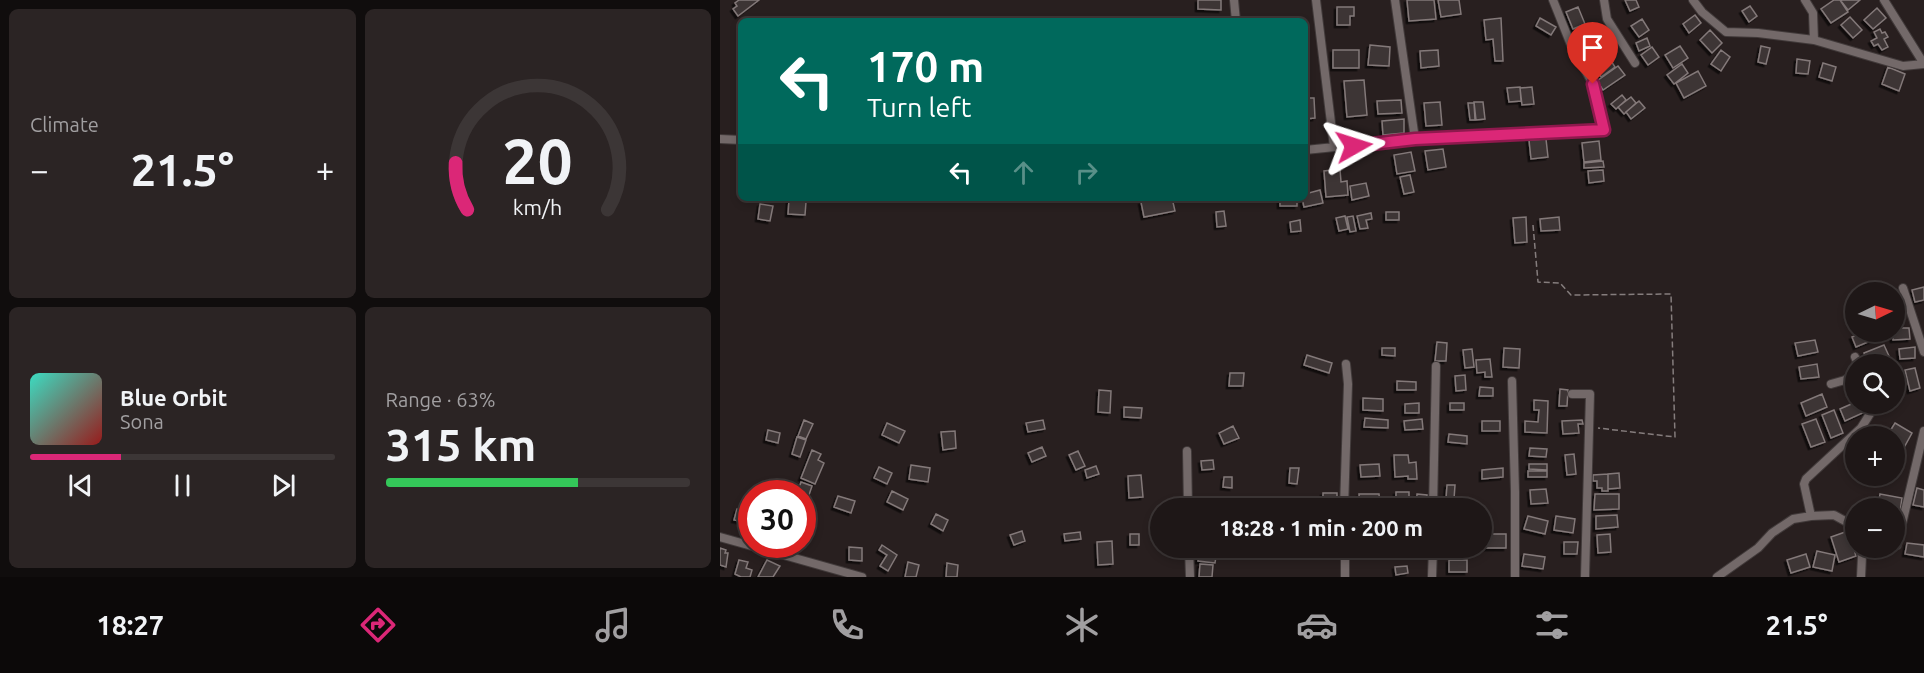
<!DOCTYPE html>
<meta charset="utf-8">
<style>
:root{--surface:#1e1717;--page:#2b2424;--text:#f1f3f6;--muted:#a19fa1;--line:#3c3636;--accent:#db2777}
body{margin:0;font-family:Ubuntu,sans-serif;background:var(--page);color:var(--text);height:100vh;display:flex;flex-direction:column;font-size:22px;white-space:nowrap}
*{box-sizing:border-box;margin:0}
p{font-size:20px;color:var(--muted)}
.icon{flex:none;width:33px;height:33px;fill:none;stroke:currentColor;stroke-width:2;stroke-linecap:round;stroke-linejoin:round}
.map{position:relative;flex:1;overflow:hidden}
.panel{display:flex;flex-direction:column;gap:9px;padding:9px;background:#100d0d;width:720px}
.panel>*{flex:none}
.top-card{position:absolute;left:18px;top:18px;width:570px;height:183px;border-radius:9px;box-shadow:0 3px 9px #0003,0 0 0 2px var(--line);background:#00695c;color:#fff;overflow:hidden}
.needle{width:39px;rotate:85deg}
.buttons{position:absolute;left:1125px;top:282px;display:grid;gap:12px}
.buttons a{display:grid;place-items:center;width:60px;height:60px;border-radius:50%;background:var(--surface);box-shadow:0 3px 9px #0003,0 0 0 2px var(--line);font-size:30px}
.speed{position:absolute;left:18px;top:480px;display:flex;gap:12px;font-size:30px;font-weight:700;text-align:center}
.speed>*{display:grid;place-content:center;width:78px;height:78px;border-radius:50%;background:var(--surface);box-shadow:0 3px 9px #0003,0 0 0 2px var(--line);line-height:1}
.speed .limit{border:9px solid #d22;background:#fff;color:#111}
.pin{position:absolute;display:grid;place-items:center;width:51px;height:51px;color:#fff;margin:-62px -26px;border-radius:50% 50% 50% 0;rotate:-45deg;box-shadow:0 0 6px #0007}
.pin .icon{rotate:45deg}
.me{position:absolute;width:66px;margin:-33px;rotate:84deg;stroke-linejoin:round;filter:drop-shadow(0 0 4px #0008)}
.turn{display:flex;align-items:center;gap:21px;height:126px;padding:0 30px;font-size:27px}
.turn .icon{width:78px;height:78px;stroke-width:2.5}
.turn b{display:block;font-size:42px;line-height:51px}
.lanes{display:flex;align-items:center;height:57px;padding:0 30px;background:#0003;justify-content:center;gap:30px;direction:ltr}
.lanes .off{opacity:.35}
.big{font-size:45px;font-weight:600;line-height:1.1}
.panel .tile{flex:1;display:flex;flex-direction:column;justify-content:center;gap:9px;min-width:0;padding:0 21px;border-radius:9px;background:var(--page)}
.panel .dial{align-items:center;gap:0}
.dial svg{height:156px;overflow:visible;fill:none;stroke:var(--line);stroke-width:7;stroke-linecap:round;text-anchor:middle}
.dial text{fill:var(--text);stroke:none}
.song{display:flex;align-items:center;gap:18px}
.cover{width:72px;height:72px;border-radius:9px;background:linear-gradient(135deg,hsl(170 70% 55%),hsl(0 70% 35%))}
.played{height:6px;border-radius:3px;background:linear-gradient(90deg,var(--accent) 30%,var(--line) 30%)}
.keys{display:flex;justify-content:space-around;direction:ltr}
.heat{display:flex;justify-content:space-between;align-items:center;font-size:33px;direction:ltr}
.charge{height:9px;border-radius:4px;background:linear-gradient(90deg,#34c759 63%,var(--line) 0)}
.panel .tiles{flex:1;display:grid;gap:9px;grid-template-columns:repeat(2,1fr)}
.trip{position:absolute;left:430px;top:498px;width:342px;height:60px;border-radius:30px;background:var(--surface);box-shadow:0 3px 9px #0003,0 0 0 2px var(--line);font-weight:600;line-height:60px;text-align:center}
.menu{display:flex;height:96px;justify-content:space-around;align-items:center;background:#0c0909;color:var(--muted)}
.menu .icon{width:42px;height:42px}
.menu .current{color:var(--accent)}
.menu b{font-size:27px;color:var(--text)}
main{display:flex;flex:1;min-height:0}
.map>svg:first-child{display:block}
</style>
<main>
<section class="panel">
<div class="tiles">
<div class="tile"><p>Climate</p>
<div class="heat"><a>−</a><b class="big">21.5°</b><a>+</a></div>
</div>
<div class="tile dial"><svg viewBox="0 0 100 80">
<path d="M14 69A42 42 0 1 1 86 69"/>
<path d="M14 69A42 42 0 0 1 8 45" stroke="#db2777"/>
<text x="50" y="56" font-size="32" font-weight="700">20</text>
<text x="50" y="72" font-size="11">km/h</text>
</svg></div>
<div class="tile">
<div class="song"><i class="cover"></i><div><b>Blue Orbit</b><p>Sona</p></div></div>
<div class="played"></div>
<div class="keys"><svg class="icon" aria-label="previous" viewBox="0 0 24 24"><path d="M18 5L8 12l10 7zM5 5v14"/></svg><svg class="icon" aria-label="pause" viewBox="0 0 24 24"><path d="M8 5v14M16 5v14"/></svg><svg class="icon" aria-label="next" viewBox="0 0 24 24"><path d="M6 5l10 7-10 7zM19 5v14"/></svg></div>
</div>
<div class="tile"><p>Range · 63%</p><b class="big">315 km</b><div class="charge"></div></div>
</div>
</section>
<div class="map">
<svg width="1204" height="577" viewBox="0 0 1204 577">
<defs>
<filter id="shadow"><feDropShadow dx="-2.5" dy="2.5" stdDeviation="0" flood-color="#0009"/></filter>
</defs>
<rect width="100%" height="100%" fill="#281f1f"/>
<path fill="#3d3435" stroke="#837979" stroke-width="1.5" filter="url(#shadow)" d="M19 0H39L18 16 13 9 17 6 15 3Z
M478 0H501V10L478 9Z
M687 0H714L716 19 689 21Z
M718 0H739L741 14 721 17Z
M905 0H916L919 7 910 11Z
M1114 0H1120L1128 12 1111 23 1101 9Z
M1122 0H1140L1128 10 1121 1Z
M1030 6 1037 16 1029 22 1022 11Z
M617 7H634V16H630V25H617Z
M858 7 865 24 853 29 846 12Z
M1157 8 1166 18 1153 29 1144 20Z
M975 15 981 23 969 33 963 24Z
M1130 17 1142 30 1133 38 1121 25Z
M781 18 783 61H775L773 39 766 40 764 20Z
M820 18 836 27 831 35 816 26Z
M922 19 929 30 919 37 911 26Z
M1160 29 1162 33 1165 32 1168 37 1164 39 1168 47 1162 50 1158 44 1154 46 1151 41 1157 38 1154 32Z
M990 30 1002 43 992 53 980 40Z
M927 38 930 46 919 51 916 43Z
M650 45 670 47 669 66 648 65Z
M960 46 968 58 953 68 945 55Z
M1041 46 1050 48 1046 64 1038 62Z
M932 47 939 57 928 65 921 55Z
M613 50H639V68H613Z
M718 50 719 66 701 68 700 51Z
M1001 50 1010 57 1001 71 991 64Z
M888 56 895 67 881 77 873 65Z
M1077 59 1090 61 1088 74 1076 73Z
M1103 63 1116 67 1112 81 1099 77Z
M962 64 968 73 954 84 947 75Z
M898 66 905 75 883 90 877 81Z
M1168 67 1185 74 1179 91 1162 84Z
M978 71 986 86 964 98 956 83Z
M644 80 647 115 627 117 624 81Z
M800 87 801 101 789 102 787 88Z
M812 87 814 104 802 105 800 88Z
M902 95 906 100 896 109 891 104Z
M911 97 916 103 904 114 898 107Z
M585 98H594L595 118 585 119Z
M681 100 682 113 658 114 657 101Z
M919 101 925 108 911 119 906 112Z
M720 102 722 125 706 126 704 103Z
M754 102H763L765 119 756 120Z
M748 103H754L755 120H750Z
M684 119V133L663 135 662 121Z
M826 139 828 157 811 159 809 140Z
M879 141 881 160 864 162 862 143Z
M723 149 726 167 708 170 705 151Z
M691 152 695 171 677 174 674 155Z
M883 161 884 167 864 168V163Z
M620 169 621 182 627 181 628 195 606 197 604 171Z
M883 170 884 181 869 183 868 171Z
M690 175 694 192 684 194 680 177Z
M646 183 649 196 632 200 630 186Z
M600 190 603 203 584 207 582 198H585V194Z
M441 198H452L455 211 424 217 421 202Z
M560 198H577V206H560Z
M69 200 86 202 85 215 68 214Z
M40 204 53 206 50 221 38 219Z
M504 211 506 226 497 227 496 212Z
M666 212H679V220H666Z
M651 213 652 219 646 220 648 228 640 229 637 216Z
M625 216 628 229 619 231 616 218Z
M633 216 636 231 630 232 627 217Z
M806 217 807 242 795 243 793 218Z
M839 217 840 230 821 231 820 219Z
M580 220 581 231 571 232 570 222Z
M1204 287V300L1195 302 1192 290Z
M1174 328H1189L1190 339 1173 340 1172 332H1174Z
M1145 332H1152L1155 339 1136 347 1132 337Z
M1095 340 1098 352 1078 356 1075 343Z
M717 342 727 343 726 361H715Z
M1164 345 1169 356 1148 364 1144 353Z
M1195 347V358L1180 359 1179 349Z
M662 348H675V356L662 355Z
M784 348 800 349 799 368 783 367Z
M752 349 754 367 745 368 743 350Z
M587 355 612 363 609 373 584 365Z
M770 359 772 377H765V372L757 373 756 360Z
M1097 364 1099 377 1081 379 1079 367Z
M1195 368 1200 388 1190 391 1185 370Z
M510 373H524L523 386H509Z
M745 375 746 390 736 391 735 376Z
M677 381 696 382V390H677Z
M760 387 773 388V396H759Z
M840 389 848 390 847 406H839Z
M379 390 391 391 390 413 378 412Z
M1102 394 1107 407 1086 416 1081 403Z
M643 398 663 399V411L643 410Z
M814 400 828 401 827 433 805 432V421L818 422 819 410H814Z
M1136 402V404H1143L1147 411 1125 421 1120 409Z
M699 403V413H685V404Z
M730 403H744V410H730Z
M404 407 422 408 421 418 404 417Z
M1114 410 1123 433 1111 438 1102 415Z
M645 418 668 420V428L644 427Z
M702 419 703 429 685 430 684 421Z
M1096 419 1105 442 1091 447 1082 424Z
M84 420 93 424 86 439 78 436Z
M323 420 325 429 308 432 306 423Z
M862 420 863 424H858L859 433 843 434 842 421Z
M762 421H780V431H762Z
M167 423 185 431 179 443 162 435Z
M1175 423 1192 433 1181 453 1174 449V436H1167Z
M513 426 519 438 504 444 499 433Z
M48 430 60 433 58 443 46 440Z
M235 431 236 448 223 450 221 432Z
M729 434 747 436V444L728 442Z
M77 437 86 440 80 457 72 454Z
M322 447 326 456 312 462 308 453Z
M810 448 827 449 826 457 809 456Z
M92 450 101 454 98 460 104 463 95 484 81 478Z
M358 451 365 466 356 470 349 455Z
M854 454 856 474 847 475 845 455Z
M674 455H688L689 463 696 462 697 479H688V476L675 477Z
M493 460 494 469 482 470 481 461Z
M659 464 660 476 641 477 640 465Z
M809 464H827V470L809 469Z
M191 465 210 468 208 482 189 479Z
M376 466 379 474 367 478 365 470Z
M159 467 172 473 167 484 154 478Z
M570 468H579L577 484 569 483Z
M783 468V477L762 479V470Z
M808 471H827V477H808Z
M899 473 900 488 888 489V474Z
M888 474V491H882V488H877V481H873V475Z
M421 475 423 497 409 498 408 476Z
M504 477H512V488L503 487Z
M81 482 92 486 88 498 82 496V494H77Z
M727 485H735L734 499H726Z
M1197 488 1204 490V507L1193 505Z
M826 489 828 503 811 504 810 490Z
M172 491 188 499 183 510 167 502Z
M676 492H689V508H676Z
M603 493H617V508H603Z
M639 494H659L660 505 640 506Z
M697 494 707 495 706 508H696Z
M875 494H899V509L874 510Z
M1160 494 1182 498 1180 512 1174 511V508H1158Z
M118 496 135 501 131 513 114 507Z
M17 509 27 511 24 522 14 520Z
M216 514 228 520 223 531 211 524Z
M897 515 898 527 876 529V516Z
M808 516 828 521 825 534 804 529Z
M836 516 855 519 853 533 834 530Z
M302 531 305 541 294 545 290 535Z
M1128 531 1136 556 1119 562 1111 537Z
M360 532 361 539 345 541 344 534Z
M410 534H419V545H410Z
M764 534H786V548H763Z
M890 534 891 552 878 553 877 535Z
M392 541 393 564 378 565 377 542Z
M844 542H858L857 554H844Z
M1187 543 1204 545V557L1185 554Z
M162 545 177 555 168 571 160 566 167 555 159 550Z
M129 547 142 548V561L129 560Z
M0 548 6 550 5 553H8L6 567 0 565Z
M480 548 497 550 495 563 478 561Z
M1097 551 1115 555 1112 571 1093 567Z
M804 554 825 557 823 569 802 566Z
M1086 554 1090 567 1071 573 1067 560Z
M19 560 28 562 26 568 32 570 30 577H21L15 574Z
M47 560 60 566 53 577H38Z
M729 560H747V572H729Z
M188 562 199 565 196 577H185Z
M227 563 238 565 237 577H226Z
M480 564 493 565 492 577H479Z
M687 566 688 573 676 575 675 567Z"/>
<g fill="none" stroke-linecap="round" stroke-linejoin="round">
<g stroke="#413a3a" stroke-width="10">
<path id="minor" d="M514 0 516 21
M596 0 614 147
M675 0 695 139
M884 0 887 19 915 63
M973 0 982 12 1006 32 1038 33 1094 40 1183 66 1204 64
M1085 0 1093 13 1094 40
M1164 0 1204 64
M21 54V55
M0 139 21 140
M585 150 695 139 884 130 873 84 851 45 833 0
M1183 288 1204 352
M1135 357 1138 364
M792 381 795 492V577
M1111 384 1125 380 1136 373
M852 394H870L865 577
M467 451 468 508
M624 508 628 384 626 364
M713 508 716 366
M1091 516 1084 484 1086 479 1141 428 1153 409 1151 404
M0 537 142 577
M1174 545H1177L1204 431
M469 548 470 577
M625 548V577
M1140 548 1142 556 1141 577
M712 577 713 548
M997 577 1038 548 1052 533 1073 519 1091 516 1114 515 1134 526 1136 531"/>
</g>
<path stroke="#857d7d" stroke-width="1.5" stroke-dasharray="6 3" stroke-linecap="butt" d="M813 225 818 282 840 283 851 295 951 294 955 437 878 428"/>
<use href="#minor" stroke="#736969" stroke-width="8"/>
</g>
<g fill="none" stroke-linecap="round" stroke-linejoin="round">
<g stroke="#8e194d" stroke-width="15">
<path id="route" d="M634 146 695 139 884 130 873 84"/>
</g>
<use href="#route" stroke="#db2777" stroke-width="10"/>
</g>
</svg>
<div class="buttons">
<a><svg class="needle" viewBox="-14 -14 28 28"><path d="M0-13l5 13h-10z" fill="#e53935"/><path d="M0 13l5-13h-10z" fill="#a19fa1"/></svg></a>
<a><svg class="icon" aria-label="search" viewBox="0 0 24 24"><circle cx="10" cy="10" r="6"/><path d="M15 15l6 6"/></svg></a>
<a>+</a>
<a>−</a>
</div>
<div class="speed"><div class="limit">30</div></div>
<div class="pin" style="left:873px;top:84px;background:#d93025"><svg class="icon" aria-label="arrive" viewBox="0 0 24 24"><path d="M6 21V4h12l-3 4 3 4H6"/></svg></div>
<svg class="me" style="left:634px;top:146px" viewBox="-20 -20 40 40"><path d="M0-17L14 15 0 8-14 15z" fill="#db2777" stroke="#fff" stroke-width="4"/></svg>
<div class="trip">18:28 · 1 min · 200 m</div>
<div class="top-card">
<div class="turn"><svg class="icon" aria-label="left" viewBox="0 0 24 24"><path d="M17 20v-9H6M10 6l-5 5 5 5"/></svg><div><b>170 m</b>Turn left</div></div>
<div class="lanes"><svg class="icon" aria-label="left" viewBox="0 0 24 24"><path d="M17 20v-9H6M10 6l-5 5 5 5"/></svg><svg class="icon off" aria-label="ahead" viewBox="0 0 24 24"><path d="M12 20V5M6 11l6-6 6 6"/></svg><svg class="icon off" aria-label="right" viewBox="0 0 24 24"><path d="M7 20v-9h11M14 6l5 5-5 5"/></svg></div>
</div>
</div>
</main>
<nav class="menu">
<b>18:27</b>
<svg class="icon current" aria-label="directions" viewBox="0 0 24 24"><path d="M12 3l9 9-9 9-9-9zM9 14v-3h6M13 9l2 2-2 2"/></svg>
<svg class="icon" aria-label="music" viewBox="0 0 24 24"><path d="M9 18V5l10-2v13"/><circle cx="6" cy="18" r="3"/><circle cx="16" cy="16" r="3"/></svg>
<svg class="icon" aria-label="phone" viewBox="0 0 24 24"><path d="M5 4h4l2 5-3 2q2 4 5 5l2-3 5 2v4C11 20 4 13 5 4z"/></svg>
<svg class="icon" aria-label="climate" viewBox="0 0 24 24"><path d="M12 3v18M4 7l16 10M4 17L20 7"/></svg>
<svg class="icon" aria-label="car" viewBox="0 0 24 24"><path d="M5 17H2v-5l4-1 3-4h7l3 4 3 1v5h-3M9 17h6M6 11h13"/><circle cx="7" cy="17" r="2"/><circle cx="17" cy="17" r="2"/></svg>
<svg class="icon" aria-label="filters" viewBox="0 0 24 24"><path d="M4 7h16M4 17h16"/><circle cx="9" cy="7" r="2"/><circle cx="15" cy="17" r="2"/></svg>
<b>21.5°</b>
</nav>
